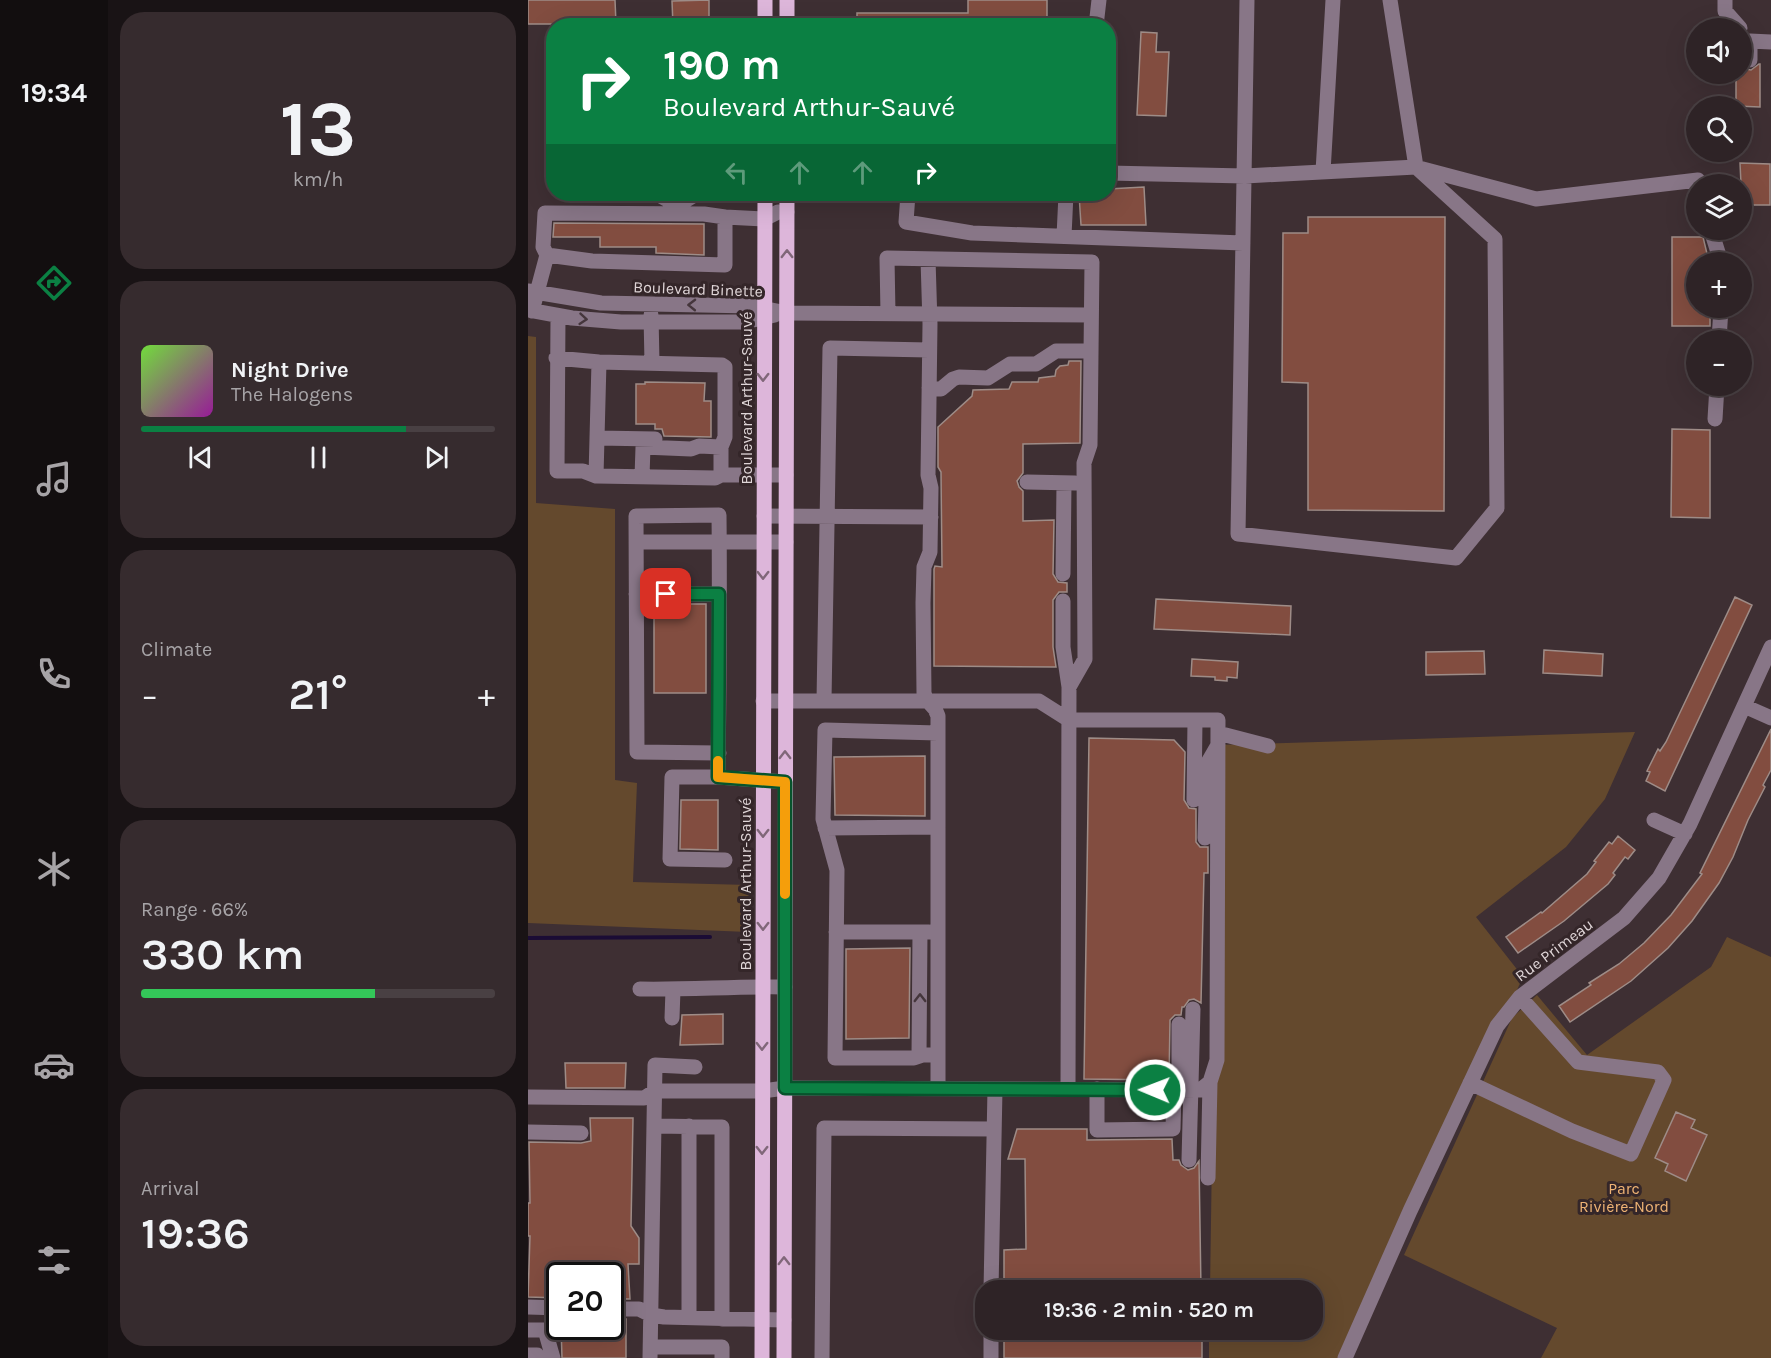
<!DOCTYPE html>
<meta charset="utf-8">
<style>
:root{--surface:#2e2326;--page:#362b2e;--text:#f1f3f6;--muted:#a7a4a7;--line:#494043;--accent:#0b8043}
body{margin:0;font-family:Karla,sans-serif;background:var(--page);color:var(--text);height:100vh;display:flex;flex-direction:column;font-size:22px;white-space:nowrap}
*{box-sizing:border-box;margin:0}
p{font-size:20px;color:var(--muted)}
.icon{flex:none;width:33px;height:33px;fill:none;stroke:currentColor;stroke-width:2;stroke-linecap:round;stroke-linejoin:round}
.map{position:relative;flex:1;overflow:hidden}
.sheet{display:flex;flex-direction:column;gap:12px;padding:12px;background:#191315;width:420px}
.sheet>*{flex:none}
.hud{position:absolute;left:18px;top:18px;width:570px;height:183px;border-radius:24px;box-shadow:0 6px 24px #0002,0 0 0 2px var(--line);background:#0b8043;color:#fff;overflow:hidden}
.fabs{position:absolute;left:1158px;top:18px;display:grid;gap:12px}
.fabs a{display:grid;place-items:center;width:66px;height:66px;border-radius:50%;background:var(--surface);box-shadow:0 6px 24px #0002,0 0 0 2px var(--line);font-size:30px}
.speed{position:absolute;left:18px;top:1262px;display:flex;gap:12px;font-size:30px;font-weight:700;text-align:center}
.speed>*{display:grid;place-content:center;width:78px;height:78px;border-radius:50%;background:var(--surface);box-shadow:0 6px 24px #0002,0 0 0 2px var(--line);line-height:1}
.speed .limit{border:3px solid #111;border-radius:9px;background:#fff;color:#111}
.pin{position:absolute;display:grid;place-items:center;width:51px;height:51px;color:#fff;margin:-26px;border-radius:12px;box-shadow:0 3px 9px #0006}
.me{position:absolute;width:66px;margin:-33px;rotate:271deg;stroke-linejoin:round;filter:drop-shadow(0 0 4px #0008)}
.turn{display:flex;align-items:center;gap:21px;height:126px;padding:0 18px;font-size:27px}
.turn .icon{width:78px;height:78px;stroke-width:2.5}
.turn b{display:block;font-size:42px;line-height:51px}
.lanes{display:flex;align-items:center;height:57px;padding:0 18px;background:#0003;justify-content:center;gap:30px;direction:ltr}
.lanes .off{opacity:.35}
.big{font-size:45px;font-weight:600;line-height:1.1}
.sheet .tile{flex:1;display:flex;flex-direction:column;justify-content:center;gap:9px;min-width:0;padding:0 21px;border-radius:24px;background:var(--page)}
.sheet .dial{align-items:center;gap:0}
.dial b{font-size:78px;line-height:1}
.song{display:flex;align-items:center;gap:18px}
.cover{width:72px;height:72px;border-radius:9px;background:linear-gradient(135deg,hsl(100 70% 55%),hsl(300 70% 35%))}
.played{height:6px;border-radius:3px;background:linear-gradient(90deg,var(--accent) 75%,var(--line) 75%)}
.keys{display:flex;justify-content:space-around;direction:ltr}
.heat{display:flex;justify-content:space-between;align-items:center;font-size:33px;direction:ltr}
.charge{height:9px;border-radius:4px;background:linear-gradient(90deg,#34c759 66%,var(--line) 0)}
.trip{position:absolute;left:447px;top:1280px;width:348px;height:60px;border-radius:24px;background:var(--surface);box-shadow:0 6px 24px #0002,0 0 0 2px var(--line);font-weight:600;line-height:60px;text-align:center}
main{display:flex;flex:1;min-height:0}
.tabs{display:flex;flex-direction:column;width:108px;justify-content:space-around;align-items:center;background:#120e0f;color:var(--muted)}
.tabs .icon{width:42px;height:42px}
.tabs .active{color:var(--accent)}
.tabs b{font-size:27px;color:var(--text)}
.map>svg:first-child{display:block}
</style>
<main>
<nav class="tabs">
<b>19:34</b>
<svg class="icon active" aria-label="directions" viewBox="0 0 24 24"><path d="M12 3l9 9-9 9-9-9zM9 14v-3h6M13 9l2 2-2 2"/></svg>
<svg class="icon" aria-label="music" viewBox="0 0 24 24"><path d="M9 18V5l10-2v13"/><circle cx="6" cy="18" r="3"/><circle cx="16" cy="16" r="3"/></svg>
<svg class="icon" aria-label="phone" viewBox="0 0 24 24"><path d="M5 4h4l2 5-3 2q2 4 5 5l2-3 5 2v4C11 20 4 13 5 4z"/></svg>
<svg class="icon" aria-label="climate" viewBox="0 0 24 24"><path d="M12 3v18M4 7l16 10M4 17L20 7"/></svg>
<svg class="icon" aria-label="car" viewBox="0 0 24 24"><path d="M5 17H2v-5l4-1 3-4h7l3 4 3 1v5h-3M9 17h6M6 11h13"/><circle cx="7" cy="17" r="2"/><circle cx="17" cy="17" r="2"/></svg>
<svg class="icon" aria-label="filters" viewBox="0 0 24 24"><path d="M4 7h16M4 17h16"/><circle cx="9" cy="7" r="2"/><circle cx="15" cy="17" r="2"/></svg>
</nav>
<section class="sheet">
<div class="tile dial"><b>13</b><p>km/h</p></div>
<div class="tile">
<div class="song"><i class="cover"></i><div><b>Night Drive</b><p>The Halogens</p></div></div>
<div class="played"></div>
<div class="keys"><svg class="icon" aria-label="previous" viewBox="0 0 24 24"><path d="M18 5L8 12l10 7zM5 5v14"/></svg><svg class="icon" aria-label="pause" viewBox="0 0 24 24"><path d="M8 5v14M16 5v14"/></svg><svg class="icon" aria-label="next" viewBox="0 0 24 24"><path d="M6 5l10 7-10 7zM19 5v14"/></svg></div>
</div>
<div class="tile"><p>Climate</p>
<div class="heat"><a>−</a><b class="big">21°</b><a>+</a></div>
</div>
<div class="tile"><p>Range · 66%</p><b class="big">330 km</b><div class="charge"></div></div>
<div class="tile"><p>Arrival</p><b class="big">19:36</b></div>
</section>
<div class="map">
<svg width="1243" height="1358" viewBox="0 0 1243 1358">
<rect width="100%" height="100%" fill="#3e2f33"/>
<path fill="#64492d" d="M0 336 8 337V503L87 509V780L109 783 105 882 221 885 220 932 0 923Z
M1107 732 1077 799 1038 847 948 917 995 977 820 1358H681V1329H784V1290H682L690 745Z
M1199 937 1243 957V1358H1013L1029 1328 876 1255 984 1018 1009 995 1059 1055 1183 967Z"/>
<g fill="none" stroke-linecap="round" stroke-linejoin="round">
<path stroke="#1b0c35" stroke-width="4" d="M0 938 182 937"/>
</g>
<path fill="#824d40" stroke="#9e8c87" stroke-width="1.5" d="M0 0H87L88 24H0Z
M181 0V25L145 26 144 1Z
M440 0H519V26H329V13H440Z
M613 32 629 33 628 52H641L638 116 609 115Z
M1231 64H1232V107L1208 106V74H1214V65L1218 69 1223 70Z
M1212 163 1242 164V205H1214Z
M616 187 618 225H553L551 194H580V189Z
M780 217H917L916 511 780 510V383L754 382 755 233H780Z
M26 223 176 224V255L128 253V247H72V237H25Z
M1144 237H1175L1181 262H1168V308H1182V326H1144Z
M541 361H553L552 443 495 444V473L489 481 491 487 495 491V521L526 520 525 574 530 582 539 583V592H531L525 600V647L528 667 406 666V569L407 566 414 567 413 472 410 467V427L444 396 445 390 481 389 484 382H510L511 378 527 376 528 370 532 366 540 365Z
M117 382 177 383 176 401H183V437L136 436 134 429H127V424H108V384H117Z
M1144 429 1182 430V518L1143 517Z
M1207 597 1224 605 1137 791 1118 781 1122 772 1119 771 1130 749 1132 751 1138 742Z
M628 599 763 606 762 635 626 629Z
M126 604H178V693H126Z
M1016 650 1075 654 1074 676 1015 673Z
M956 651 957 674 898 675V652Z
M664 659 710 662 709 678 699 677V681L687 680V677L663 676Z
M1243 729V770L1235 785 1237 787 1220 820 1205 857 1191 883 1164 921 1140 948 1103 981 1042 1022 1031 1006 1063 985 1061 983 1091 964 1116 943 1143 915 1174 874 1172 873Z
M561 738 646 740 657 752 656 800 661 808 668 809V842L672 847H680V873H676L673 1003 666 999 661 1000 656 1007H654L653 1015H647L642 1020 641 1080 556 1079Z
M397 756V816L307 815 306 757Z
M153 800H190V850L152 849Z
M1090 836 1107 850 1100 859 1097 857 1085 873 1087 875 1080 884 1036 921 990 953 978 937 1013 912 1014 913 1059 874 1068 862 1066 861 1081 842 1084 844Z
M382 948 381 1038 318 1039V949Z
M195 1014V1044L152 1045 154 1015Z
M37 1063H98L97 1088H38Z
M1148 1112 1167 1120 1163 1128 1179 1135 1158 1181 1137 1171 1140 1164 1127 1158Z
M62 1118H105L103 1226 111 1238V1264H100L102 1299H82V1275H32V1298L0 1297 2 1236H0V1203H2L1 1142 53 1143 63 1141Z
M489 1129H559V1140L644 1139 645 1160H651L653 1165 660 1170 666 1168 671 1161 673 1290H476V1250L498 1249 497 1159H480Z
M82 1319H98V1358H34L33 1326H82Z
M476 1329H674V1358H476Z"/>
<g fill="none" stroke-linecap="round" stroke-linejoin="round">
<path stroke="#887687" stroke-width="15" d="M719 0 710 534 928 558 969 508 967 239 888 167
M1197 0V11L1212 28
M568 26 571 0
M1222 60V41L1243 42
M891 168 1008 199 1170 180 1171 184
M795 172 805 0
M580 173 717 176 888 167 862 0
M105 194H129L145 203 155 202 168 194
M380 194 378 222 444 233 715 243
M1183 230 1193 262
M536 236 538 194
M19 255 15 247 17 213 176 214 197 217
M400 259 402 324 400 475 403 488 402 552 396 567 395 603 396 693 398 699 407 709 410 716V1089
M0 291 73 303 223 306 259 313 562 315
M0 310 44 318 93 322H216L247 315
M4 311 19 255 64 261 197 265V217L236 219 250 212H259
M360 314 359 258 564 262 562 445 556 463 557 659 541 687 540 1089
M123 315 124 363
M30 316 29 471H55L68 476
M1191 340 1193 308
M28 358 71 362 194 365 197 367V437L193 447V475H258
M71 362 68 476 187 478 193 475
M401 388 413 389 425 379 431 377 460 378 482 364H508L528 351H563
M1187 419 1189 386
M70 438 127 439
M114 477 115 447 163 449 171 446 193 447
M499 482 547 483
M236 516 403 517
M108 542H258
M535 574 536 483
M108 594H191
M535 601V647L541 687
M296 701 302 348 401 350
M1216 706 1243 718
M410 733 297 730 295 819 309 870 307 1058H386L395 1055H410
M690 733 740 746
M191 753 109 752 108 516 191 515C192 603 191 690 190 777H144L142 859 197 860
M190 777 257 782
M666 800 667 720
M1126 820 1157 834
M297 828 410 827
M677 838 679 764 690 745
M308 932H401
M112 989C160 990 209 986 257 987
M144 1018 145 990
M391 1056 392 932
M942 1083 1044 1131 1103 1154 1136 1080 1130 1072 1050 1062 992 997
M569 1089V1130L645 1129 646 1090
M651 1090V1024
M0 1097 116 1098 127 1091H234L257 1088 672 1090 682 1082 689 1060 690 720H541L511 701H235
M127 1126 194 1127V1319
M0 1132 53 1133
M661 1160 665 1009
M680 1178 682 1082
M463 1290 467 1089
M0 1307 32 1308
M82 1309H111L123 1315 136 1317 256 1320
M161 1317V1126
M0 1330H17L25 1358
M123 1347H194V1358
M0 1355H9L10 1358
M122 1358 127 1065 167 1067
M294 1358 296 1128 465 1129
M463 1358V1329
M817 1358 882 1211 969 1026 992 997 1096 918 1131 878 1162 824 1243 647"/>
<path stroke="#ddb6da" stroke-width="15" d="M237 0V26
M259 0V26
M234 1358 237 194
M256 1358 259 194"/>
</g>
<defs><path id="oneway-chevron" d="M-2-3.5L2.5 0L-2 3.5" fill="none" stroke-width="1.6" stroke-linecap="round" stroke-linejoin="round" transform="scale(1.5)"/></defs>
<g stroke="#806779">
<use href="#oneway-chevron" transform="translate(259 254) rotate(-90)"/>
<use href="#oneway-chevron" transform="translate(235 377) rotate(90)"/>
<use href="#oneway-chevron" transform="translate(235 575) rotate(90)"/>
<use href="#oneway-chevron" transform="translate(257 755) rotate(-90)"/>
<use href="#oneway-chevron" transform="translate(235 833) rotate(90)"/>
<use href="#oneway-chevron" transform="translate(235 926) rotate(90)"/>
<use href="#oneway-chevron" transform="translate(234 1046) rotate(90)"/>
<use href="#oneway-chevron" transform="translate(234 1150) rotate(90)"/>
<use href="#oneway-chevron" transform="translate(256 1261) rotate(-90)"/>
</g>
<g stroke="#45363c">
<use href="#oneway-chevron" transform="translate(164 305) rotate(-179)"/>
<use href="#oneway-chevron" transform="translate(55 319) rotate(5)"/>
<use href="#oneway-chevron" transform="translate(392 998) rotate(-90)"/>
</g>
<g fill="none" stroke-linecap="round" stroke-linejoin="round">
<g stroke="#07532c" stroke-width="15">
<path id="route" d="M138 594H191L190 777 257 782V1088L627 1090"/>
</g>
<use href="#route" stroke="#0b8043" stroke-width="10"/>
<path stroke="#f59e0b" stroke-width="10" d="M190 761V777L257 782V894"/>
</g>
<g text-anchor="middle" dominant-baseline="central" stroke-width="6" stroke-linejoin="round" paint-order="stroke">
<g font-size="16" fill="#dfd5d7" stroke="#342629">
<text transform="translate(170 289) rotate(2)">Boulevard Binette</text>
<text transform="translate(218 398) rotate(-90)">Boulevard Arthur-Sauvé</text>
<text transform="translate(217 884) rotate(-90)">Boulevard Arthur-Sauvé</text>
<text transform="translate(1026 950) rotate(-37)">Rue Primeau</text>
</g>
<g font-size="16" fill="#efb374" stroke="#342629">
<text x="1096" y="1188">Parc<tspan x="1096" dy="18">Rivière-Nord</tspan></text>
</g>
</g>
</svg>
<div class="fabs">
<a><svg class="icon" aria-label="sound" viewBox="0 0 24 24"><path d="M4 9h4l5-4v14l-5-4H4zM17 9q2 3 0 6"/></svg></a>
<a><svg class="icon" aria-label="search" viewBox="0 0 24 24"><circle cx="10" cy="10" r="6"/><path d="M15 15l6 6"/></svg></a>
<a><svg class="icon" aria-label="layers" viewBox="0 0 24 24"><path d="M12 4l9 5-9 5-9-5zM3 14l9 5 9-5"/></svg></a>
<a>+</a>
<a>−</a>
</div>
<div class="speed"><div class="limit">20</div></div>
<div class="pin" style="left:138px;top:594px;background:#d93025"><svg class="icon" aria-label="arrive" viewBox="0 0 24 24"><path d="M6 21V4h12l-3 4 3 4H6"/></svg></div>
<svg class="me" style="left:627px;top:1090px" viewBox="-20 -20 40 40"><circle r="17" fill="#0b8043" stroke="#fff" stroke-width="3"/><path d="M0-11L8 9 0 5-8 9z" fill="#fff"/></svg>
<div class="trip">19:36 · 2 min · 520 m</div>
<div class="hud">
<div class="turn"><svg class="icon" aria-label="right" viewBox="0 0 24 24"><path d="M7 20v-9h11M14 6l5 5-5 5"/></svg><div><b>190 m</b>Boulevard Arthur-Sauvé</div></div>
<div class="lanes"><svg class="icon off" aria-label="left" viewBox="0 0 24 24"><path d="M17 20v-9H6M10 6l-5 5 5 5"/></svg><svg class="icon off" aria-label="ahead" viewBox="0 0 24 24"><path d="M12 20V5M6 11l6-6 6 6"/></svg><svg class="icon off" aria-label="ahead" viewBox="0 0 24 24"><path d="M12 20V5M6 11l6-6 6 6"/></svg><svg class="icon" aria-label="right" viewBox="0 0 24 24"><path d="M7 20v-9h11M14 6l5 5-5 5"/></svg></div>
</div>
</div>
</main>
